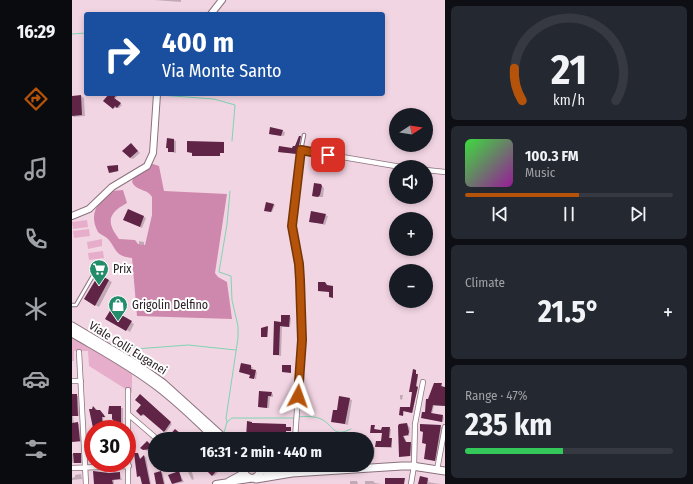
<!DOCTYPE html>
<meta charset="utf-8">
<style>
:root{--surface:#171b24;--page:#242831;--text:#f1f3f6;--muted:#9ea1a6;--line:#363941;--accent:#b45309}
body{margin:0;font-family:"Fira Sans Condensed",sans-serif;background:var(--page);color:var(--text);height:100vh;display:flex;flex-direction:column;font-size:15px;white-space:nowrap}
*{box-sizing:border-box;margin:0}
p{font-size:13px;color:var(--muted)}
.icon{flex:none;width:22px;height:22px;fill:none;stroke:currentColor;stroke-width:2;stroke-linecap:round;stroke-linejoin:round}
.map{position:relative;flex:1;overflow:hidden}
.drawer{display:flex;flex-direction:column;gap:6px;padding:6px;background:#0d0f14;width:248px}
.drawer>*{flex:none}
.top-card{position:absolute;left:12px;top:12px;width:301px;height:84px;border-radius:4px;box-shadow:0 2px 6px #0003;background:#1a4fa0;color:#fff;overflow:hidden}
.needle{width:26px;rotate:78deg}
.tools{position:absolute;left:317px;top:108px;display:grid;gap:8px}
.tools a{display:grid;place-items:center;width:44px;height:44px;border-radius:50%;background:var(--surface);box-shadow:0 2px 6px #0003;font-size:20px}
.speed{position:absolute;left:12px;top:420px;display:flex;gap:8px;font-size:20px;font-weight:700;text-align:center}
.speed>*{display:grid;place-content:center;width:52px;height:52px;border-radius:50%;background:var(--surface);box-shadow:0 2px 6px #0003;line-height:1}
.speed .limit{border:6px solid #d22;background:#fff;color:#111}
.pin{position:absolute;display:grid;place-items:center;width:34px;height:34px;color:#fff;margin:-17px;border-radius:8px;box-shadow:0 2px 6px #0006}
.me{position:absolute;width:44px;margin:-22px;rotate:4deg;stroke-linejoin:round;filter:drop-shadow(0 0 3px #0008)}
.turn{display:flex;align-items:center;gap:14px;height:84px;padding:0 12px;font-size:18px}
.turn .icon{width:52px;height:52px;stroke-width:2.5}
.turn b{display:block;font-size:28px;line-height:34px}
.big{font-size:30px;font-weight:700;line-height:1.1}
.drawer .tile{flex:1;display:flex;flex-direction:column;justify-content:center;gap:6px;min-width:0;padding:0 14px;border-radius:6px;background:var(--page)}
.drawer .dial{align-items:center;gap:0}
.dial svg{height:104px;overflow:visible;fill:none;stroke:var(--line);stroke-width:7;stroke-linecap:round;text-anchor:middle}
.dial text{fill:var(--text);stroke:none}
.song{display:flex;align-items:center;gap:12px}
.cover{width:48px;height:48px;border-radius:6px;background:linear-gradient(135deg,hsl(120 70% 55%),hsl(300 70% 35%))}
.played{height:4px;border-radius:2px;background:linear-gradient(90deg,var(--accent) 55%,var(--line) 55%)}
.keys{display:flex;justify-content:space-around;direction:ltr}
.heat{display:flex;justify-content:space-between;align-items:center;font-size:22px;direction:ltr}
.charge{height:6px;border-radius:3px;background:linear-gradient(90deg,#34c759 47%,var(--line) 0)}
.trip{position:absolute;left:76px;top:432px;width:226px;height:40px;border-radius:20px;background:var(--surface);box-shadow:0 2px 6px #0003;font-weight:700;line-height:40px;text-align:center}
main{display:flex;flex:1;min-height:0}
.menu{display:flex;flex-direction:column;width:72px;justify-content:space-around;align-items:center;background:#090b0e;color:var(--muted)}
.menu .icon{width:28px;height:28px}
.menu .active{color:var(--accent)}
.menu b{font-size:18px;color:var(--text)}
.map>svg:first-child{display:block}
</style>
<main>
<nav class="menu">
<b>16:29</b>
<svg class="icon active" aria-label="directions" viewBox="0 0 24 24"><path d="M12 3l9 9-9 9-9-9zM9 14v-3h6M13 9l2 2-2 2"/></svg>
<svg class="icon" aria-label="music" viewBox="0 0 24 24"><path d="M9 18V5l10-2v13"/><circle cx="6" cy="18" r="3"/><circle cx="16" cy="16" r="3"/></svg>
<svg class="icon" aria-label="phone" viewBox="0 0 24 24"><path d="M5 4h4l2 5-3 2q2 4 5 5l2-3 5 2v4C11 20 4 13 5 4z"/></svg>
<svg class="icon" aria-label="climate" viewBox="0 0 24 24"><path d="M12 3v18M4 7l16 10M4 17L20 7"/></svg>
<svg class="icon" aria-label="car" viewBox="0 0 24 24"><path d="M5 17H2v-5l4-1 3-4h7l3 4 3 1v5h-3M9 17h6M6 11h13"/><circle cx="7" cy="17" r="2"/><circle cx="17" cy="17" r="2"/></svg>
<svg class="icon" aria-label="filters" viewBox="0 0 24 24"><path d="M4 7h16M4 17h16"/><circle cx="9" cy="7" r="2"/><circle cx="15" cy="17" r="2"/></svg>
</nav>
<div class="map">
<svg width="373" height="484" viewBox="0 0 373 484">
<rect width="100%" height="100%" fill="#f2d5e3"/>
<path fill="#e7aecb" d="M15 220 16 227 1 229 0 222Z
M17 229 18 236 2 238 1 231Z
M30 239V246L16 249 15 242Z
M31 251 32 258 17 260 16 253Z
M0 337 60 374V393L17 366 16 351H2V361H0Z"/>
<path fill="#cf88ad" d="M78 163 87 166 92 191 155 194 143 273 146 277 155 282 160 319 65 316 60 258C42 256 45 249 36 239 33 236 29 235 26 232 16 213 26 203 39 191L51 190 55 203C36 213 34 222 47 239L63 240 66 244 73 245 80 215V197C75 188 65 192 60 182L62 176Z"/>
<path fill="#0003" d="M82 0H109V2Z
M38 94H47L43 99 50 105 47 108H41Z
M9 96 12 98 13 116 1 117 0 97Z
M210 131 213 132 212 136 198 134Z
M229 137 226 154 207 152 221 149Z
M102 140 104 141V153L99 152 95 148Z
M61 146 68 153 61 159 58 158Z
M46 166 47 171 38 173Z
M249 185 252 188 251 197H244L241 196Z
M195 203 203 205 200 212 195 211Z
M56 210 74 218 70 228 55 221Z
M239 212 256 216 253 225 238 221Z
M67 241 72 242V245L67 244Z
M27 275 40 282 27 307 13 299Z
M40 310 62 324 58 332 35 318Z
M217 316 219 318 218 327H210L209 356 204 355 202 354 203 322 210 323Z
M196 327V337H191Z
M169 364 181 367 180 370 185 372 184 379 180 378 179 375 168 372Z
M344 371V375L346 376 341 413 332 411V415H329V408H338L341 392H339Z
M363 384H370V387L373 388V406H362L360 414 372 417 371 422 351 418Z
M188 392 201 394V397H198L197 408 187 407Z
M0 395 6 396 7 416H1L2 423 7 424 9 442H0Z
M328 395H331L330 400 328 399Z
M69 396 100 424 94 432 73 414 71 416 65 411 70 405Z
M277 399 280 400 276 425 260 421Z
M22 407 34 417 31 418 33 429H22L18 410H21Z
M38 407 51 408V423L44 422 41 415 37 414Z
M328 424H335L338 428 337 436H332L335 443 340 444V456H328Z
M349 425 371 427 365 461 354 459 355 444Z
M302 426 303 430 310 431V428L319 429 318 439 320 440V448L304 447 310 442 311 433H300Z
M77 443 82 448 80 450 75 451 70 448Z
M301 447 303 448 302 459 296 458 295 449Z
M78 453 81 455 83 453 81 459Z
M0 454H9L10 463H0Z
M66 454 69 460 72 456 74 457 79 484H72L69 477 66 476Z
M132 465H143L148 470 142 476Z
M119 469 122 479 120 480 115 470Z
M89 472 91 474 93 484H85Z
M107 472 112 482 101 484 100 483Z
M48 473 50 480H42V484H23L37 474Z
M3 475 9 474 10 479 0 480V478L3 477Z
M349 477 357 480 356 482 368 484H347Z
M278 481H285L286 484H278Z
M293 481H301L303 483 309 484H293Z"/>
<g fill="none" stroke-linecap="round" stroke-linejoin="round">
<path stroke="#7ed4b1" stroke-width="1" d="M0 34 14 33
M88 95 142 99 163 105 160 141
M50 347 62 345 63 349 116 345 164 350
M226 417C233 416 242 416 249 419 263 426 260 438 279 429
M155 422 154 418 166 338V326L160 300 159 276 147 272 155 224 158 191
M152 433 155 422 160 418H223"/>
</g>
<path fill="#602447" d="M37 94H45L42 98 49 103 45 108 43 106 41 109 31 101Z
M9 95 10 115 0 116V96Z
M198 127 211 130 209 136 197 134Z
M227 136H229L225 154 206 152 207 146 220 148 221 146H223Z
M95 138 102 139V152H96V148H94Z
M115 141 152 142V153H148V156H120V153L115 152Z
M59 143 66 151 58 158 50 151Z
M46 165V171L37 173 35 166Z
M242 183 249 184 250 186 248 195 246 197 240 196Z
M194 202 202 204 199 212 192 211Z
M56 209 72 216 68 227 51 220Z
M239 211 254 214 251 224 237 222Z
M27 274 37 280 23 306 12 299Z
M246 282H253L255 285 261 286V298L257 297V292L246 291Z
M39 309 60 321 54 331 33 319Z
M209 315H218L217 327 208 326 207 355H201L202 321 209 322Z
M196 326 195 337H189V328Z
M169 363 179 365V369L184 370 182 379 177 378 178 375 167 372Z
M210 365H219V373L210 372Z
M341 369 344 370V374H346L344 386 346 387 340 413 331 411V416L327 415 328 407H338L340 392H337Z
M362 383H370L369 386 373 387V406L361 405 359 413 371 415 370 422 349 418 350 412H353L354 399H356Z
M187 391 200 392 199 396H196L195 408 186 407Z
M0 394H5L6 416H0Z
M68 394 99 422 92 432 71 414 69 416 64 411 69 405 63 400Z
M267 396 278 398 273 424 259 422 261 410H265Z
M21 406 24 410H28L32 415 33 417H30L31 427 21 428 17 409H20Z
M37 406H49V423H44L40 419V414H36Z
M175 421 180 422V423L214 424V427H219V431H214V439H196V436L191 437 190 434 184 435V439H174Z
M6 422 8 441 0 442V423Z
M335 423 337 432 336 435 331 436 334 442H339L338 456 327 457 326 426 327 424Z
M348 424 369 425 363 461 352 459 354 444 350 443 351 432 348 431Z
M299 425H303L302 429 309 430 310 427H318L317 438H320L319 447H303L304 441H309L310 433H298Z
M103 429 115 439H94Z
M75 441 80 446 78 449 71 450 68 448Z
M295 445 301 446 300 458H295Z
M1 453H9V463H2Z
M62 453H66L68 459 72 455 78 484H70L68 476 65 477Z
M129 465H144L147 468 140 476Z
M21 471 37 473 48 472V479L40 480 41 484H22Z
M89 471 92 484H84L82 473Z
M107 471 110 481 100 484 96 475Z
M348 476 356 478 355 484H346Z
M313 478H333L332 484H313Z"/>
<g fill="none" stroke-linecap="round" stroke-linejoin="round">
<g stroke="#8b727e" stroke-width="4.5">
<path id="service" d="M229 150 232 135
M0 305H4L22 274"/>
</g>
<g stroke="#8b727e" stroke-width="6">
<path id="minor" d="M354 170 373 172
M7 352 14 484
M0 381H9
M56 390V414
M223 439 230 340 227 264 219 226 229 150 329 167
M0 468 57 466
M365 470 373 427
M220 473 221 465
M56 484V414L85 439
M339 484 342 466 343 424 351 382"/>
</g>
<g stroke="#8b727e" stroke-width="8">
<path id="tertiary" d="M139 14 150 0
M0 216 17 209 40 187 75 166 81 153 85 94
M157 481 172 473
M144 484 177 479"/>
</g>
<g stroke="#8b727e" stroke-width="9">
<path id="secondary" d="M0 326 64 364 91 383 153 439
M0 333C29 350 59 366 86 387 107 403 125 421 144 439
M174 465 172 473C178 484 193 476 186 465
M188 470 210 473
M184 479 220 473 330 466H340L373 471"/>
</g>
<use href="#service" stroke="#fff" stroke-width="2.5"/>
<use href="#minor" stroke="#fff" stroke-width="4.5"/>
<use href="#tertiary" stroke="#fff" stroke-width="6"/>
<use href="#secondary" stroke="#fff" stroke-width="7"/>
</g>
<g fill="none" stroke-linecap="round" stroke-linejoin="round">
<g stroke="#753606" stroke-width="10">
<path id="route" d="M226 396 230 340 228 280 227 264 220 226 229 150 256 155"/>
</g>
<use href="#route" stroke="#b45309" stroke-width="7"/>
</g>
<defs>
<g id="supermarket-pin" transform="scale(1)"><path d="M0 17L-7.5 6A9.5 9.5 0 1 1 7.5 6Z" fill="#238d6b" stroke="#fff"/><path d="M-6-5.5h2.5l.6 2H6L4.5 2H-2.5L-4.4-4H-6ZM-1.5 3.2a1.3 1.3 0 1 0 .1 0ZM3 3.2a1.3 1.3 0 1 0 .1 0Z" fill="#fff"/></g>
<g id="shop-pin" transform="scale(1)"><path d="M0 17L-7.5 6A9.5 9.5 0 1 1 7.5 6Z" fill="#238d6b" stroke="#fff"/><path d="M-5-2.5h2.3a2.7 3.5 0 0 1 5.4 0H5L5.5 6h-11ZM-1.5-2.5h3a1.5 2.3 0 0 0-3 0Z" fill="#fff"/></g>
</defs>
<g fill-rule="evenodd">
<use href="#supermarket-pin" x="27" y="269"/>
<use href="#shop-pin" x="46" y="305"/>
</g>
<g text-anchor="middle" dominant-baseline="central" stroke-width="4" stroke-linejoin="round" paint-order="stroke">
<g font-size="12" fill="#2c2227" stroke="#fff" text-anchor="start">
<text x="41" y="269">Prix</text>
<text x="60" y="305">Grigolin Delfino</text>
</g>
<g font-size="12" fill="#2c2227" stroke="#fff">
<text transform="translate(56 348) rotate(32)">Viale Colli Euganei</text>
</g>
</g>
</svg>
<div class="tools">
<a><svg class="needle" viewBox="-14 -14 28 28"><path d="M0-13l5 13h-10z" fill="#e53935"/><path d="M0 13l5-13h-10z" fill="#9ea1a6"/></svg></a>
<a><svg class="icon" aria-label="sound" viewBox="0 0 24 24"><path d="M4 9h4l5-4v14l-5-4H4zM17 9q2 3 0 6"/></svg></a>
<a>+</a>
<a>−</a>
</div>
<div class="speed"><div class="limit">30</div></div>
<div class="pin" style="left:256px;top:155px;background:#d93025"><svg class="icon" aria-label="arrive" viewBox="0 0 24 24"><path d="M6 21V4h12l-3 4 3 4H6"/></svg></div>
<svg class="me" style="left:226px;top:396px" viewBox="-20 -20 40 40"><path d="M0-17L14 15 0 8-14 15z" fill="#b45309" stroke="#fff" stroke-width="4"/></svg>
<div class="trip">16:31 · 2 min · 440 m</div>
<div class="top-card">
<div class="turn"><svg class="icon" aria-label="right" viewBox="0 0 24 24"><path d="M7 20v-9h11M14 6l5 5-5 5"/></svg><div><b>400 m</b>Via Monte Santo</div></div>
</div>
</div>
<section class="drawer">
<div class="tile dial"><svg viewBox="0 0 100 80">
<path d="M14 69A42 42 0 1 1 86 69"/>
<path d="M14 69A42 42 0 0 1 8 44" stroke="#b45309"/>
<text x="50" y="56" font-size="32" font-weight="700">21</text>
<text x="50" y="72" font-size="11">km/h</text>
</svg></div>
<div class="tile">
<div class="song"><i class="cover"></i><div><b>100.3 FM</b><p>Music</p></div></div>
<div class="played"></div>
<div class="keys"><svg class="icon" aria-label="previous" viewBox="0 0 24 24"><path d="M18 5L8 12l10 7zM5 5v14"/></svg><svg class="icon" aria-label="pause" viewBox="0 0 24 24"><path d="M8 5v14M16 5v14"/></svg><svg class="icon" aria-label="next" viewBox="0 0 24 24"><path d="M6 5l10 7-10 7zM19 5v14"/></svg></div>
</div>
<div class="tile"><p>Climate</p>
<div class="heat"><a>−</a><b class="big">21.5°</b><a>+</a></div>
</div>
<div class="tile"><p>Range · 47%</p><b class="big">235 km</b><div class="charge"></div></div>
</section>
</main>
